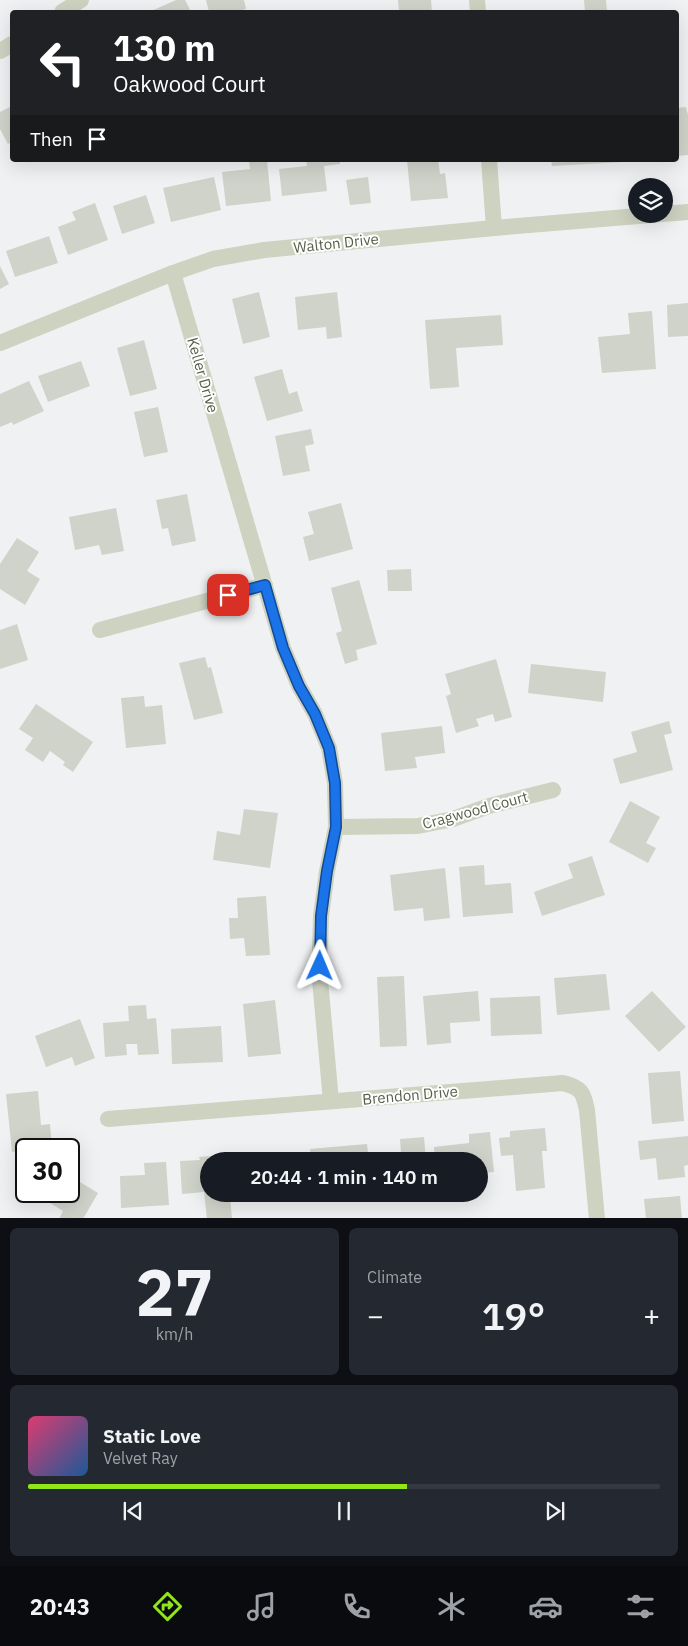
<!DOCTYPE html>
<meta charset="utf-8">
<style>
:root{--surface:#171b24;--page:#242831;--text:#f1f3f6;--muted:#9ea1a6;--line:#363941;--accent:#91e617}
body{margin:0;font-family:"IBM Plex Sans",sans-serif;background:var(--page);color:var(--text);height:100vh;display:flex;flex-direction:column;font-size:19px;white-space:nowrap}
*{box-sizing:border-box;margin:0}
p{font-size:16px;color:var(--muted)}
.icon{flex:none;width:28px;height:28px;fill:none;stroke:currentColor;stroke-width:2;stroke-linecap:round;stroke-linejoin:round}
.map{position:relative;height:1218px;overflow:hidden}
.details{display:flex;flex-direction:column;gap:10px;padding:10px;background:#0d0f14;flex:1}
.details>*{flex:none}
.banner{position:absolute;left:10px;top:10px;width:669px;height:152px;border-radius:5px;box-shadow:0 5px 20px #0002;background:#202124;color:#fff;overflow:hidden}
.controls{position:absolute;left:628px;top:178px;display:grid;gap:10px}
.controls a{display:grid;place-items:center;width:45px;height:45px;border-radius:50%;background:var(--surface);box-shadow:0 5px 20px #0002;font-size:25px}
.speed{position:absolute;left:15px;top:1138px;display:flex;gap:10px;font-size:25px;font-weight:700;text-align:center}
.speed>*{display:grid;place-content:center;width:65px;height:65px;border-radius:50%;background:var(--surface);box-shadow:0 5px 20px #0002;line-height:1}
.speed .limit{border:2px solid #111;border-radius:8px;background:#fff;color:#111}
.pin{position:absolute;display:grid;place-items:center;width:42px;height:42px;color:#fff;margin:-21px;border-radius:10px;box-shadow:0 2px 8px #0006}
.me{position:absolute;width:55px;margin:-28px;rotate:1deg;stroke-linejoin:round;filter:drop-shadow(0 0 4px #0008)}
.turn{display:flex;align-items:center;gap:18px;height:105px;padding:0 20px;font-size:22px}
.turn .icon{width:65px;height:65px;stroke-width:2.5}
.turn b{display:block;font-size:35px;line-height:42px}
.then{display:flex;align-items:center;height:48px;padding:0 20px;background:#0003;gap:10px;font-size:19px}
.big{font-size:38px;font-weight:600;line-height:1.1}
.details .widget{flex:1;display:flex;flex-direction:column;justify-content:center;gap:8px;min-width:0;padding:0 18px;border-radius:8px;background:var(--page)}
.details .dial{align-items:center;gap:0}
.dial b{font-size:65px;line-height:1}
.song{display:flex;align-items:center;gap:15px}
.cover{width:60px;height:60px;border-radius:8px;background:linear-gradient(135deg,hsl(340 70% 55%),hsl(210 70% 35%))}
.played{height:5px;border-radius:2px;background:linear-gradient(90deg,var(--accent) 60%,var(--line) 60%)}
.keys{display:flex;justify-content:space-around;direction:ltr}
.heat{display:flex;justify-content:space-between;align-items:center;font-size:28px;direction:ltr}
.details .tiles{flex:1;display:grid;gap:10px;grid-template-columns:1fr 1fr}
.widget:last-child{grid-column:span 2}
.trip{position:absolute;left:200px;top:1152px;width:288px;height:50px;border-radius:25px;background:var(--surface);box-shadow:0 5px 20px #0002;font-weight:600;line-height:50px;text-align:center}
.dock{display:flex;height:80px;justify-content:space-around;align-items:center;background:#090b0e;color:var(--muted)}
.dock .icon{width:35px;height:35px}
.dock .selected{color:var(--accent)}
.dock b{font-size:22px;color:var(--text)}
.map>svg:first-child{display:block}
</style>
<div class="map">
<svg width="688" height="1219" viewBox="0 0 688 1219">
<rect width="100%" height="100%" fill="#f0f1f3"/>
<path fill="#cfd3ca" d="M176 0H185L191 12H149Z
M206 0H244L246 9 233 12H209Z
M398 0H431L432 12H399Z
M584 0H606L607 12H585Z
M12 106V142L8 144 0 129V112Z
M686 107 688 115V155L676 156V108Z
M249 160H267L271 201 226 206 222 172 250 169Z
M306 160H340V164L324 166 327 191 282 196 279 169 307 166Z
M407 160H438L440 174 445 173 448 198 411 201Z
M551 160H622V162L552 166Z
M214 177 221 210 171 222 163 188Z
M368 177 371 203 350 205 346 180Z
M146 195 155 223 122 234 113 206Z
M95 203 108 240 68 255 58 227 76 220 72 212Z
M49 236 58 263 15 277 6 251Z
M0 266 9 284 0 289Z
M259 292 270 337 243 344 232 299Z
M337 292 342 337 327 339 326 327 298 330 295 297Z
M688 303V336L668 337 667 305Z
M652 311 656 369 602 373 598 337 630 334 628 313Z
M501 315 503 345 456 348 459 387 430 389 425 320Z
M144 340 157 389 130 396 117 348Z
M81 361 90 386 48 402 38 376Z
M282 369 289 394 297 391 303 411 267 421 254 377Z
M29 381 44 411 13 425 12 422 0 427V394Z
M158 407 168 452 144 457 134 412Z
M311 429 314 444 305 446 310 471 283 476 275 436Z
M187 494 196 541 172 546 168 528 162 529 156 500Z
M341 503 353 549 309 561 303 537 314 534 308 512Z
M116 508 124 551 102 555 99 545 75 550 69 517Z
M17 538 39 552 27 571 40 579 25 605 0 589V564Z
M411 569 412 591H388L387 570Z
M359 580 377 644 356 650 358 660 345 664 336 633 342 631 331 588Z
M17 624 28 660 0 669V630Z
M205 657 208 668 211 667 223 713 194 720 179 663Z
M496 659 512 717 495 722 493 714 476 719 479 726 456 733 446 696 451 694 445 674Z
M531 664 606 672 603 702 528 693Z
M144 696 145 707 162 705 166 744 126 748 121 698Z
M36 704 93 742 73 772 63 765 65 762 50 751 43 762 25 750 33 738 19 729Z
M669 721 672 733 664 735 673 770 620 784 613 759 637 752 631 732Z
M442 726 445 753 415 757 417 768 385 771 381 733Z
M630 801 660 817 646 843 656 848 648 863 609 842Z
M244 809 278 813 270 868 213 860 217 831 240 835Z
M592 856 605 895 542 916 534 892 573 878 568 864Z
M484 865 485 885 511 883 513 913 463 917 459 867Z
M445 868 450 918 424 921 423 908 394 911 390 875Z
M266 896 270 955 246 956 244 938 230 939 229 918H238L237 898Z
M606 974 610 1010 557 1015 554 978Z
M404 976 407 1046 380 1047 377 977Z
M478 991 480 1021 450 1023 451 1043 427 1045 423 996Z
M652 991 686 1027 659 1052 625 1016Z
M540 996 542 1034 491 1036 490 998Z
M275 1000 281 1054 248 1057 243 1004Z
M146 1005 147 1019 156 1018 159 1054 138 1055 137 1044H126L127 1055 105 1057 103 1023 129 1021 128 1006Z
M80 1019 95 1058 75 1066 72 1057 46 1067 35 1036Z
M221 1026 223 1062 172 1064 171 1029Z
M680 1071 684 1121 652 1124 648 1073Z
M38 1091 41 1125 50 1124 52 1148 26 1149V1150L12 1152 6 1094Z
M545 1128 547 1151H542L545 1188 516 1191 513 1155 501 1156 499 1138 510 1137V1131Z
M490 1132 494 1172 479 1173V1161H435L434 1147 469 1143V1134Z
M688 1136V1165L684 1166 685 1177 658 1180 656 1158 640 1160 638 1141Z
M424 1137 426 1161H378V1155L401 1153 400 1139Z
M367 1144 369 1161H311L310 1149Z
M279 1153 280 1161H246L245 1155Z
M234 1154 235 1161H209V1194H230L232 1219H207L204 1192 182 1194 180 1161 200 1160 199 1157Z
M166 1162 169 1205 121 1208 120 1176 145 1175 144 1163Z
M69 1163 80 1170 75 1179 98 1193 83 1219H59L63 1211 39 1196 42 1191H69Z
M680 1196 682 1219H646L644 1199Z"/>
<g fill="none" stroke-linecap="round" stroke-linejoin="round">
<path stroke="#cdd2c1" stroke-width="16" d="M477 0 478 12
M62 12 81 0
M0 51 12 44
M489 160 494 228
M173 273 283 648 299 686 315 714 329 748 335 783 336 827 327 871 321 916 320 951V980L331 1101
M0 343 173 273 213 259 264 250 494 228 688 212
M100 630 265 585
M336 827 418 826 453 819 489 806 553 790
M108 1119 563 1083C582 1088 583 1092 587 1110L597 1219"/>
</g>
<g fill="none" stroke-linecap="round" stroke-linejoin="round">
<g stroke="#114b97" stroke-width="12">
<path id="route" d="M228 595 265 585 283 648 299 686 315 714 329 748 335 783 336 827 327 871 321 916 320 966"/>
</g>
<use href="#route" stroke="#1a73e8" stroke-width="9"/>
</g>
<g text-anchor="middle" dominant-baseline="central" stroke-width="4" stroke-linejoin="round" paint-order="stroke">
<g font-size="15" fill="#575e48" stroke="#fff">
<text transform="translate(336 243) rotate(-6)">Walton Drive</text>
<text transform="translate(203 375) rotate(74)">Keller Drive</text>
<text transform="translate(475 810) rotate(-15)">Cragwood Court</text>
<text transform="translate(410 1095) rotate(-5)">Brendon Drive</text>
</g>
</g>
</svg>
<div class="controls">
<a><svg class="icon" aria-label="layers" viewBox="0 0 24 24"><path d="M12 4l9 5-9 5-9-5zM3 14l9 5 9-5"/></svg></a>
</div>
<div class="speed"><div class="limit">30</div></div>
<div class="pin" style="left:228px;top:595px;background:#d93025"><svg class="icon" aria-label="arrive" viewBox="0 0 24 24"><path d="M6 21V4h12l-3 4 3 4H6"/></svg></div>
<svg class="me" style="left:320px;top:966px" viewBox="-20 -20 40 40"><path d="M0-17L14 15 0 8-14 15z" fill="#1a73e8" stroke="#fff" stroke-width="4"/></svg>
<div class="trip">20:44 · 1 min · 140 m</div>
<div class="banner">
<div class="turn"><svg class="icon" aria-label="left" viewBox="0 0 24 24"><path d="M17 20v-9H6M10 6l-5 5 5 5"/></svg><div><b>130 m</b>Oakwood Court</div></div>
<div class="then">Then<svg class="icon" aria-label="arrive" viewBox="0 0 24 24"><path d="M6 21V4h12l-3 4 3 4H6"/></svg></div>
</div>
</div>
<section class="details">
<div class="tiles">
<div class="widget dial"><b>27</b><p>km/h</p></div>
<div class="widget"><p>Climate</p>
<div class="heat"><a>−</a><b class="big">19°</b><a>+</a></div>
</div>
<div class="widget">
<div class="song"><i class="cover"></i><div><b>Static Love</b><p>Velvet Ray</p></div></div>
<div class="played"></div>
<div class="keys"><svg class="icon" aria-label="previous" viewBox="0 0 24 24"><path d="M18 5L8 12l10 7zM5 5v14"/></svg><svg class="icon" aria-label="pause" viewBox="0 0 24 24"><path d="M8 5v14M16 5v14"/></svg><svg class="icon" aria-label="next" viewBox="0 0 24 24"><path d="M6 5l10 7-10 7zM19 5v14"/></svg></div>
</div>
</div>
</section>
<nav class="dock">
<b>20:43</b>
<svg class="icon selected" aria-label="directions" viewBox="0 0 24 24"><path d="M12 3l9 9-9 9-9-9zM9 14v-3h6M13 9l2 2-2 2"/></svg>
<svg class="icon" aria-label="music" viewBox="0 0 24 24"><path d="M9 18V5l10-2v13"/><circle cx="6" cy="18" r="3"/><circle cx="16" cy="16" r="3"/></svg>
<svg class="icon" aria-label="phone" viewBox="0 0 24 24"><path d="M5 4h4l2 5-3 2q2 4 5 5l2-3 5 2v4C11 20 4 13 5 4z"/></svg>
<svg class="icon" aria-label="climate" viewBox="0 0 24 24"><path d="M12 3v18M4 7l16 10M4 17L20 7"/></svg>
<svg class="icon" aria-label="car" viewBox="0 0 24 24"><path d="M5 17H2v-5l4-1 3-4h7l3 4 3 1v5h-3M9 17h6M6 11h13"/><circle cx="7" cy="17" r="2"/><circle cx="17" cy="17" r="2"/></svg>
<svg class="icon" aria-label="filters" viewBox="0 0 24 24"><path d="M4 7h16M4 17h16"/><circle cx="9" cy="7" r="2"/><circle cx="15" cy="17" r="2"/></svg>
</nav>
